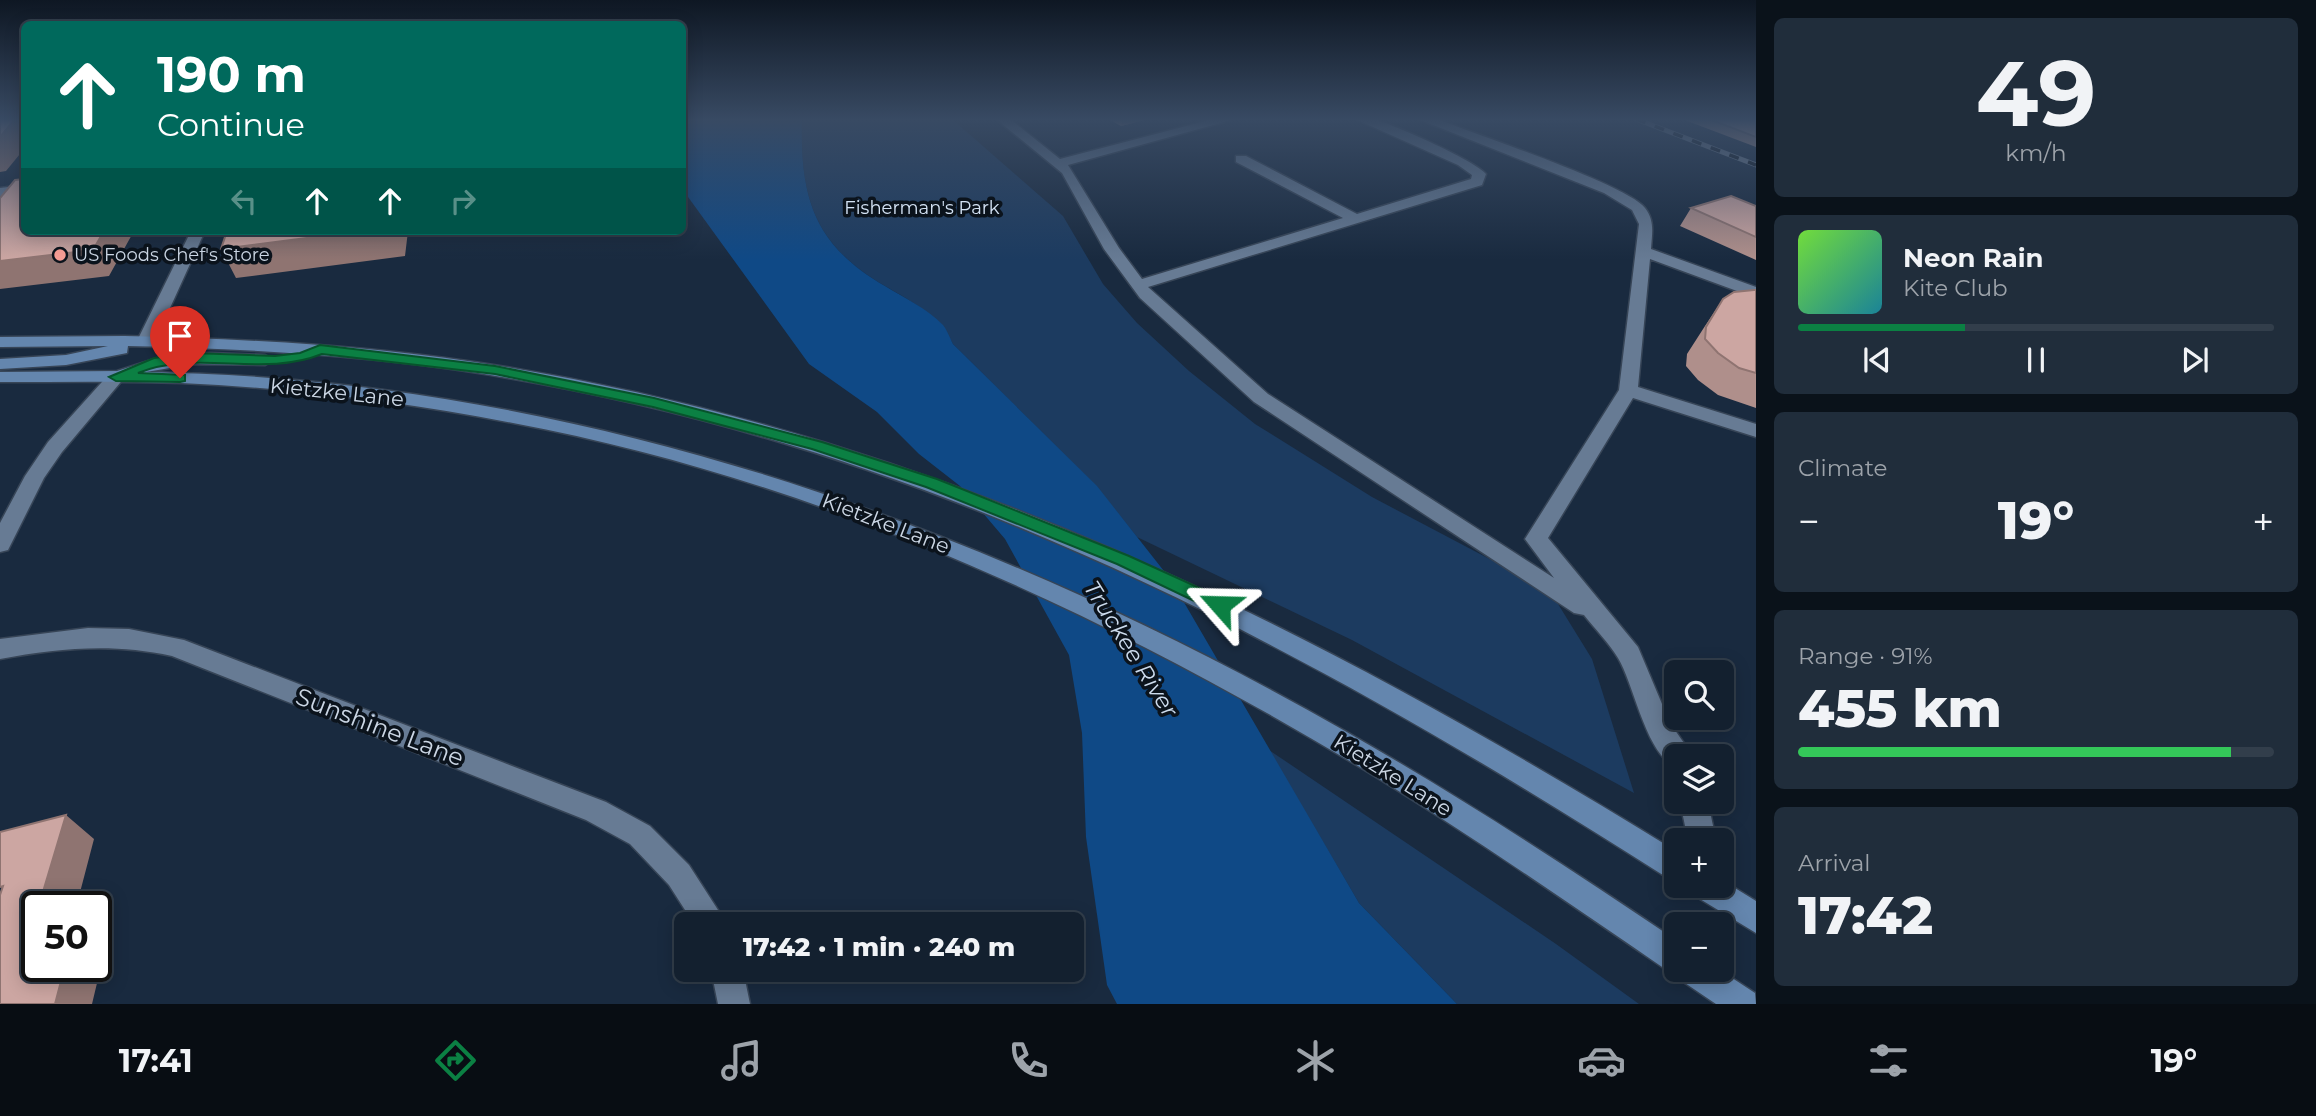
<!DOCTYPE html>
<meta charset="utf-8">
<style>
:root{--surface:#13202f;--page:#202d3b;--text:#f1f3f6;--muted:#9da3aa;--line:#323e4b;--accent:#0b8043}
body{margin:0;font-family:Montserrat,sans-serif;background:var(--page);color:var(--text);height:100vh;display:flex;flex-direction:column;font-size:26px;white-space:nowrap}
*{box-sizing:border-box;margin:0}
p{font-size:23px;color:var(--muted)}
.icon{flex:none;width:38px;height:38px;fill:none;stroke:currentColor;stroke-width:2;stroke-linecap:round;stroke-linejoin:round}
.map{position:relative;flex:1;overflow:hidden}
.details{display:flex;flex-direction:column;gap:18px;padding:18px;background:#0a121a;width:560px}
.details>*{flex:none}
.guide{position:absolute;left:21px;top:21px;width:665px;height:214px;border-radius:10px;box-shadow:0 4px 18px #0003,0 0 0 2px var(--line);background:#00695c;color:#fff;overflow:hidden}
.buttons{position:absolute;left:1664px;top:660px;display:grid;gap:14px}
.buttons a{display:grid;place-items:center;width:70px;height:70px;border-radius:10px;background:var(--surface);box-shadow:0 4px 18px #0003,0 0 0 2px var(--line);font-size:35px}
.speed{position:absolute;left:21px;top:891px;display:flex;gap:14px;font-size:35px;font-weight:700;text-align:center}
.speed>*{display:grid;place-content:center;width:91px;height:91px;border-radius:50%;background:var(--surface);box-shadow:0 4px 18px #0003,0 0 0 2px var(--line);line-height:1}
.speed .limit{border:4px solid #111;border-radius:10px;background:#fff;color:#111}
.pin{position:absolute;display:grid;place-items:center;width:60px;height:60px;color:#fff;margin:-72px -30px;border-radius:50% 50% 50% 0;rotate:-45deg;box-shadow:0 0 7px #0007}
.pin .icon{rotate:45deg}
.me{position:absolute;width:77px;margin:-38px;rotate:295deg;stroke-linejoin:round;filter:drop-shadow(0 0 5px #0008)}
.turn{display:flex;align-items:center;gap:24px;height:147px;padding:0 21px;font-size:32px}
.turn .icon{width:91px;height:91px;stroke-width:2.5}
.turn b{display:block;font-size:49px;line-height:60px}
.lanes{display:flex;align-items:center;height:66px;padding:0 21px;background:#0003;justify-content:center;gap:35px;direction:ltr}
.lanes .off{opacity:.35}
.big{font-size:52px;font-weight:800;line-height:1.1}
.details .card{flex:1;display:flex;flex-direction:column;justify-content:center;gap:10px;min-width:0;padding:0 24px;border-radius:10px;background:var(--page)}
.details .dial{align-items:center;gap:0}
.dial b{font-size:91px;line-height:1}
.song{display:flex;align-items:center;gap:21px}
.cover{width:84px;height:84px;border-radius:10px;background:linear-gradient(135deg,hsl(100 70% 55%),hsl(190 70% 35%))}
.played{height:7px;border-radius:4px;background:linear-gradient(90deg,var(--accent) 35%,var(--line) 35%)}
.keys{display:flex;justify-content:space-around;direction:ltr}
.heat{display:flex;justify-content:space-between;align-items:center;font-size:38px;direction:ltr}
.charge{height:10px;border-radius:5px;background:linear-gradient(90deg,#34c759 91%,var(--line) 0)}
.trip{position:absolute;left:674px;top:912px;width:410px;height:70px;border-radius:10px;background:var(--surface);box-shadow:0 4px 18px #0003,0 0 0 2px var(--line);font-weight:800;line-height:70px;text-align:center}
.dock{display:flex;height:112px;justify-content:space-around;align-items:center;background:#080d13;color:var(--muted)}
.dock .icon{width:49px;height:49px}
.dock .active{color:var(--accent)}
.dock b{font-size:32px;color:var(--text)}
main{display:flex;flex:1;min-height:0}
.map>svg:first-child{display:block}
</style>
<main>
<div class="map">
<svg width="1756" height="1004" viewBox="0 0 1756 1004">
<rect width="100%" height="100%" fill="#192a3f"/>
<path fill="#1c3b60" d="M802 119H952L1063 216 1103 284 1137 323 1189 371 1255 424 1372 497 1550 591 1592 659 1634 793 1352 640 1137 537 1096 486 953 344C937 315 913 302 885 286 814 245 800 198 802 119Z
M1269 750 1556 944 1639 1004H1457L1359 903Z"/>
<path fill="#0f4986" d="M682 119H802C800 198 814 245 885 286 903 297 928 309 943 325 947 330 950 338 953 344L1097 486 1171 580 1359 903 1457 1004H1117L1107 985 1086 837 1082 733 1069 655 1005 539 960 486 919 454 877 412 809 364 683 190Z"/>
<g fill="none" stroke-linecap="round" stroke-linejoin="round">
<g stroke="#374557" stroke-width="3">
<path id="minor" d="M996 119H1010L1060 159 1213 119H1235L1068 165 1119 248 1142 279 1343 218 1236 162V156H1246L1357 214 1471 179 1472 175 1458 165 1355 119C1360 119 1367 119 1372 119 1391 123 1474 160 1486 174L1482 185 1148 287 1268 394 1554 578 1525 539 1619 390 1639 224 1632 210 1604 193 1418 119H1437C1472 133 1628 185 1645 208 1655 221 1652 233 1651 249L1756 287V298L1650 259 1638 387 1756 424V437L1633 398 1548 538 1638 647 1670 723 1693 756H1676V767C1646 755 1634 684 1618 658 1609 643 1595 629 1584 615L1574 613 1254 402 1140 298 1104 249 1062 173Z
M24 185V193L0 196V188Z
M191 231H205L155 341 146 346 140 345 137 341Z
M116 372 125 377 62 452 44 478 8 550 0 552V523L25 476 48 442 110 373Z
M88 628 129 629 184 640 606 802 650 826 689 865 727 924H694L669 885 630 844 586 820 172 656C113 643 59 648 0 659V639Z
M1680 802H1708L1716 840H1688Z
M711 970H743L750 1004H718Z"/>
</g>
<g stroke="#374557" stroke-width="3">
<path id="major" d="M124 336C251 339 379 346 506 367 940 439 1306 623 1676 851V881L1666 877C1300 643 941 452 508 378 383 356 255 349 128 346L127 353 66 365 0 369V359L66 355 108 346 0 347V337Z
M210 353 265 355 274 360 265 365 194 364 146 372C571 379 979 522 1345 731 1459 796 1568 867 1676 940V970H1720L1755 993 1756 1004H1716L1682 981 1678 973 1665 969C1566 901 1466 832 1363 769 1101 611 816 480 513 423 404 402 292 388 181 383 121 381 60 382 0 382V372L117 371 161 357Z
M1722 880 1756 901V933L1695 896 1690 886H1722Z"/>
</g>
<use href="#minor" fill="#677b94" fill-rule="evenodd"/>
<use href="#major" fill="#6486ae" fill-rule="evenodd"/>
<g stroke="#738193" stroke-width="5">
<path id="rail" d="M1636 119 1756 165"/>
</g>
<use href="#rail" stroke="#0b131c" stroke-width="3.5" stroke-dasharray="10" stroke-linecap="butt"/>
</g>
<path fill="#af8f8b" d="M1108 119H1148L1121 126Z
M1682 119H1756V147Z
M1756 206V260L1680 226 1691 208Z
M1756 290V408L1718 395 1698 380 1686 366 1687 354 1705 326 1723 299Z"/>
<path fill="#8f7471" d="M15 119H24V149L6 171 0 172V137Z
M1122 119H1148L1121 126Z
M104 231H134L109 276 0 289V261Z
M361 231H408L405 256 236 278 221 249Z
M66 815 94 839 78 900 86 906H54L43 892Z
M96 914 104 920 97 953 103 958 92 1004H55L65 966H96Z"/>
<path fill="#cca6a2" stroke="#8f7471" stroke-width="2" d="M0 119H15L0 137Z
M1709 119H1756V137Z
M24 179V231H104L93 250 0 261V198L15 180Z
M1731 196 1756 206V237L1691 208Z
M227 231H361L221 249Z
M1754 290H1756V373L1739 368 1718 353 1705 339 1706 327 1723 299 1734 292Z
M66 815 43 892 56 889 51 905 75 898 73 906H37V966H65L55 1004H0V895L3 886 0 887V832Z"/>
<linearGradient id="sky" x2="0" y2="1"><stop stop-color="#0e1723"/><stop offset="0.46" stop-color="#384a63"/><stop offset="1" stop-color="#384a63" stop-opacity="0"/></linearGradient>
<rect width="1756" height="260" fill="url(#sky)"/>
<path fill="#0b8043" stroke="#07532c" stroke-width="2" d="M320 345 495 366 654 398 822 442 937 479 1129 556 1226 600 1228 605 1226 610H1213L1117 564 926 487 812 449 653 407 495 374 322 354C263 378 197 349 138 373L185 375V381L180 382 116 381 109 377 154 358 192 353 275 356 300 353Z"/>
<circle fill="#f59c94" stroke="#0b131c" stroke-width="2.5" cx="60" cy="255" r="7"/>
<g text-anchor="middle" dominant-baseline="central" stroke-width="7" stroke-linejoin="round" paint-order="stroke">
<g font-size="18" fill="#d4e3f5" stroke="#0b131c">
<text x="922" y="208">Fisherman's Park</text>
</g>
<g font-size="18" fill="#cbd6e4" stroke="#0b131c" text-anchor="start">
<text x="74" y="255">US Foods Chef's Store</text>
</g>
<g font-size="21" fill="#cbd6e4" stroke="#0b131c">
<text transform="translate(337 392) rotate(6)">Kietzke Lane</text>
<text transform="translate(886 523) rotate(21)">Kietzke Lane</text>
<text transform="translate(1393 775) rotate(32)">Kietzke Lane</text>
</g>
<g font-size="23" font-style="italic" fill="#cddcee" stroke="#0b131c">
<text transform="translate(1131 649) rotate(58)">Truckee River</text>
</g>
<g font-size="24" fill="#cbd6e4" stroke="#0b131c">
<text transform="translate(380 727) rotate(21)">Sunshine Lane</text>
</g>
</g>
</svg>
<div class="buttons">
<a><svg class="icon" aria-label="search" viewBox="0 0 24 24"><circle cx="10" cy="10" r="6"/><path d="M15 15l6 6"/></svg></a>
<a><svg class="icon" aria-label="layers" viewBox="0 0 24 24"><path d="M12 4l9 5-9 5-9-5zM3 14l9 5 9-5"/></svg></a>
<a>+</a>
<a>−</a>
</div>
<div class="speed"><div class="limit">50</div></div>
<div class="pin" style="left:180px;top:378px;background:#d93025"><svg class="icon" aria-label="arrive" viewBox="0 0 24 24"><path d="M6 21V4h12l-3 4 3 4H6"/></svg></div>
<svg class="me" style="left:1220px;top:605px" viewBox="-20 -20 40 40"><path d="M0-17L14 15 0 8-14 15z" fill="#0b8043" stroke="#fff" stroke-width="4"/></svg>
<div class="trip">17:42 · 1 min · 240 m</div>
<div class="guide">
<div class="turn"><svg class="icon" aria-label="ahead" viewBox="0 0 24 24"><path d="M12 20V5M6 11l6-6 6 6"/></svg><div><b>190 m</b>Continue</div></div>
<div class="lanes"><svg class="icon off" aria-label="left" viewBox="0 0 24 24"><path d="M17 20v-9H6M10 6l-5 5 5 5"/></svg><svg class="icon" aria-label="ahead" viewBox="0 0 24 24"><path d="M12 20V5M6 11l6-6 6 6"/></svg><svg class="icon" aria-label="ahead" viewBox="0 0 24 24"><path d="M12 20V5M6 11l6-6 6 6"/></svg><svg class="icon off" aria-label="right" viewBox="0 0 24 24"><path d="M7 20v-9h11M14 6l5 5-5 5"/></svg></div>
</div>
</div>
<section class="details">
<div class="card dial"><b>49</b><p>km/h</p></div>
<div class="card">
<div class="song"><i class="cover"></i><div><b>Neon Rain</b><p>Kite Club</p></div></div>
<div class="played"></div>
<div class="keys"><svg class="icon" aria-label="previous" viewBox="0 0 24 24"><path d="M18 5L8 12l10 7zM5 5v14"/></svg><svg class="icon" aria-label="pause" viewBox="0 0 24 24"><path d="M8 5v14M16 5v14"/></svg><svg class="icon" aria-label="next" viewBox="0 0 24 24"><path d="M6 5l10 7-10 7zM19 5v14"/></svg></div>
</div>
<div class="card"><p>Climate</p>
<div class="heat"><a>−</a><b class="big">19°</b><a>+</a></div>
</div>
<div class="card"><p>Range · 91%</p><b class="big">455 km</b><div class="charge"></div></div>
<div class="card"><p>Arrival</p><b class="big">17:42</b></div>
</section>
</main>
<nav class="dock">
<b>17:41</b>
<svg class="icon active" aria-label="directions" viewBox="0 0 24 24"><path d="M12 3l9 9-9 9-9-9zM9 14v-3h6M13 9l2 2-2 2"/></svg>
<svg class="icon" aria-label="music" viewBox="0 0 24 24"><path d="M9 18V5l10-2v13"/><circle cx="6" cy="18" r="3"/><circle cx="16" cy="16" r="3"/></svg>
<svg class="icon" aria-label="phone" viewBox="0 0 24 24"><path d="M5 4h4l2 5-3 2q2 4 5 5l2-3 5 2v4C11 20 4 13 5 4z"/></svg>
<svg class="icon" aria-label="climate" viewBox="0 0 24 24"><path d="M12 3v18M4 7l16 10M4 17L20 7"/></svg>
<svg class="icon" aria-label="car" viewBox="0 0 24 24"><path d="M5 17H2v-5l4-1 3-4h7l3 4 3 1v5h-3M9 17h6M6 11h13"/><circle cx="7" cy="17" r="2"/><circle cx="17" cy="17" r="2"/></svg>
<svg class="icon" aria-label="filters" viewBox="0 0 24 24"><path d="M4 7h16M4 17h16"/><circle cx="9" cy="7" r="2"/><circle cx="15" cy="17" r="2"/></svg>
<b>19°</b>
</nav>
